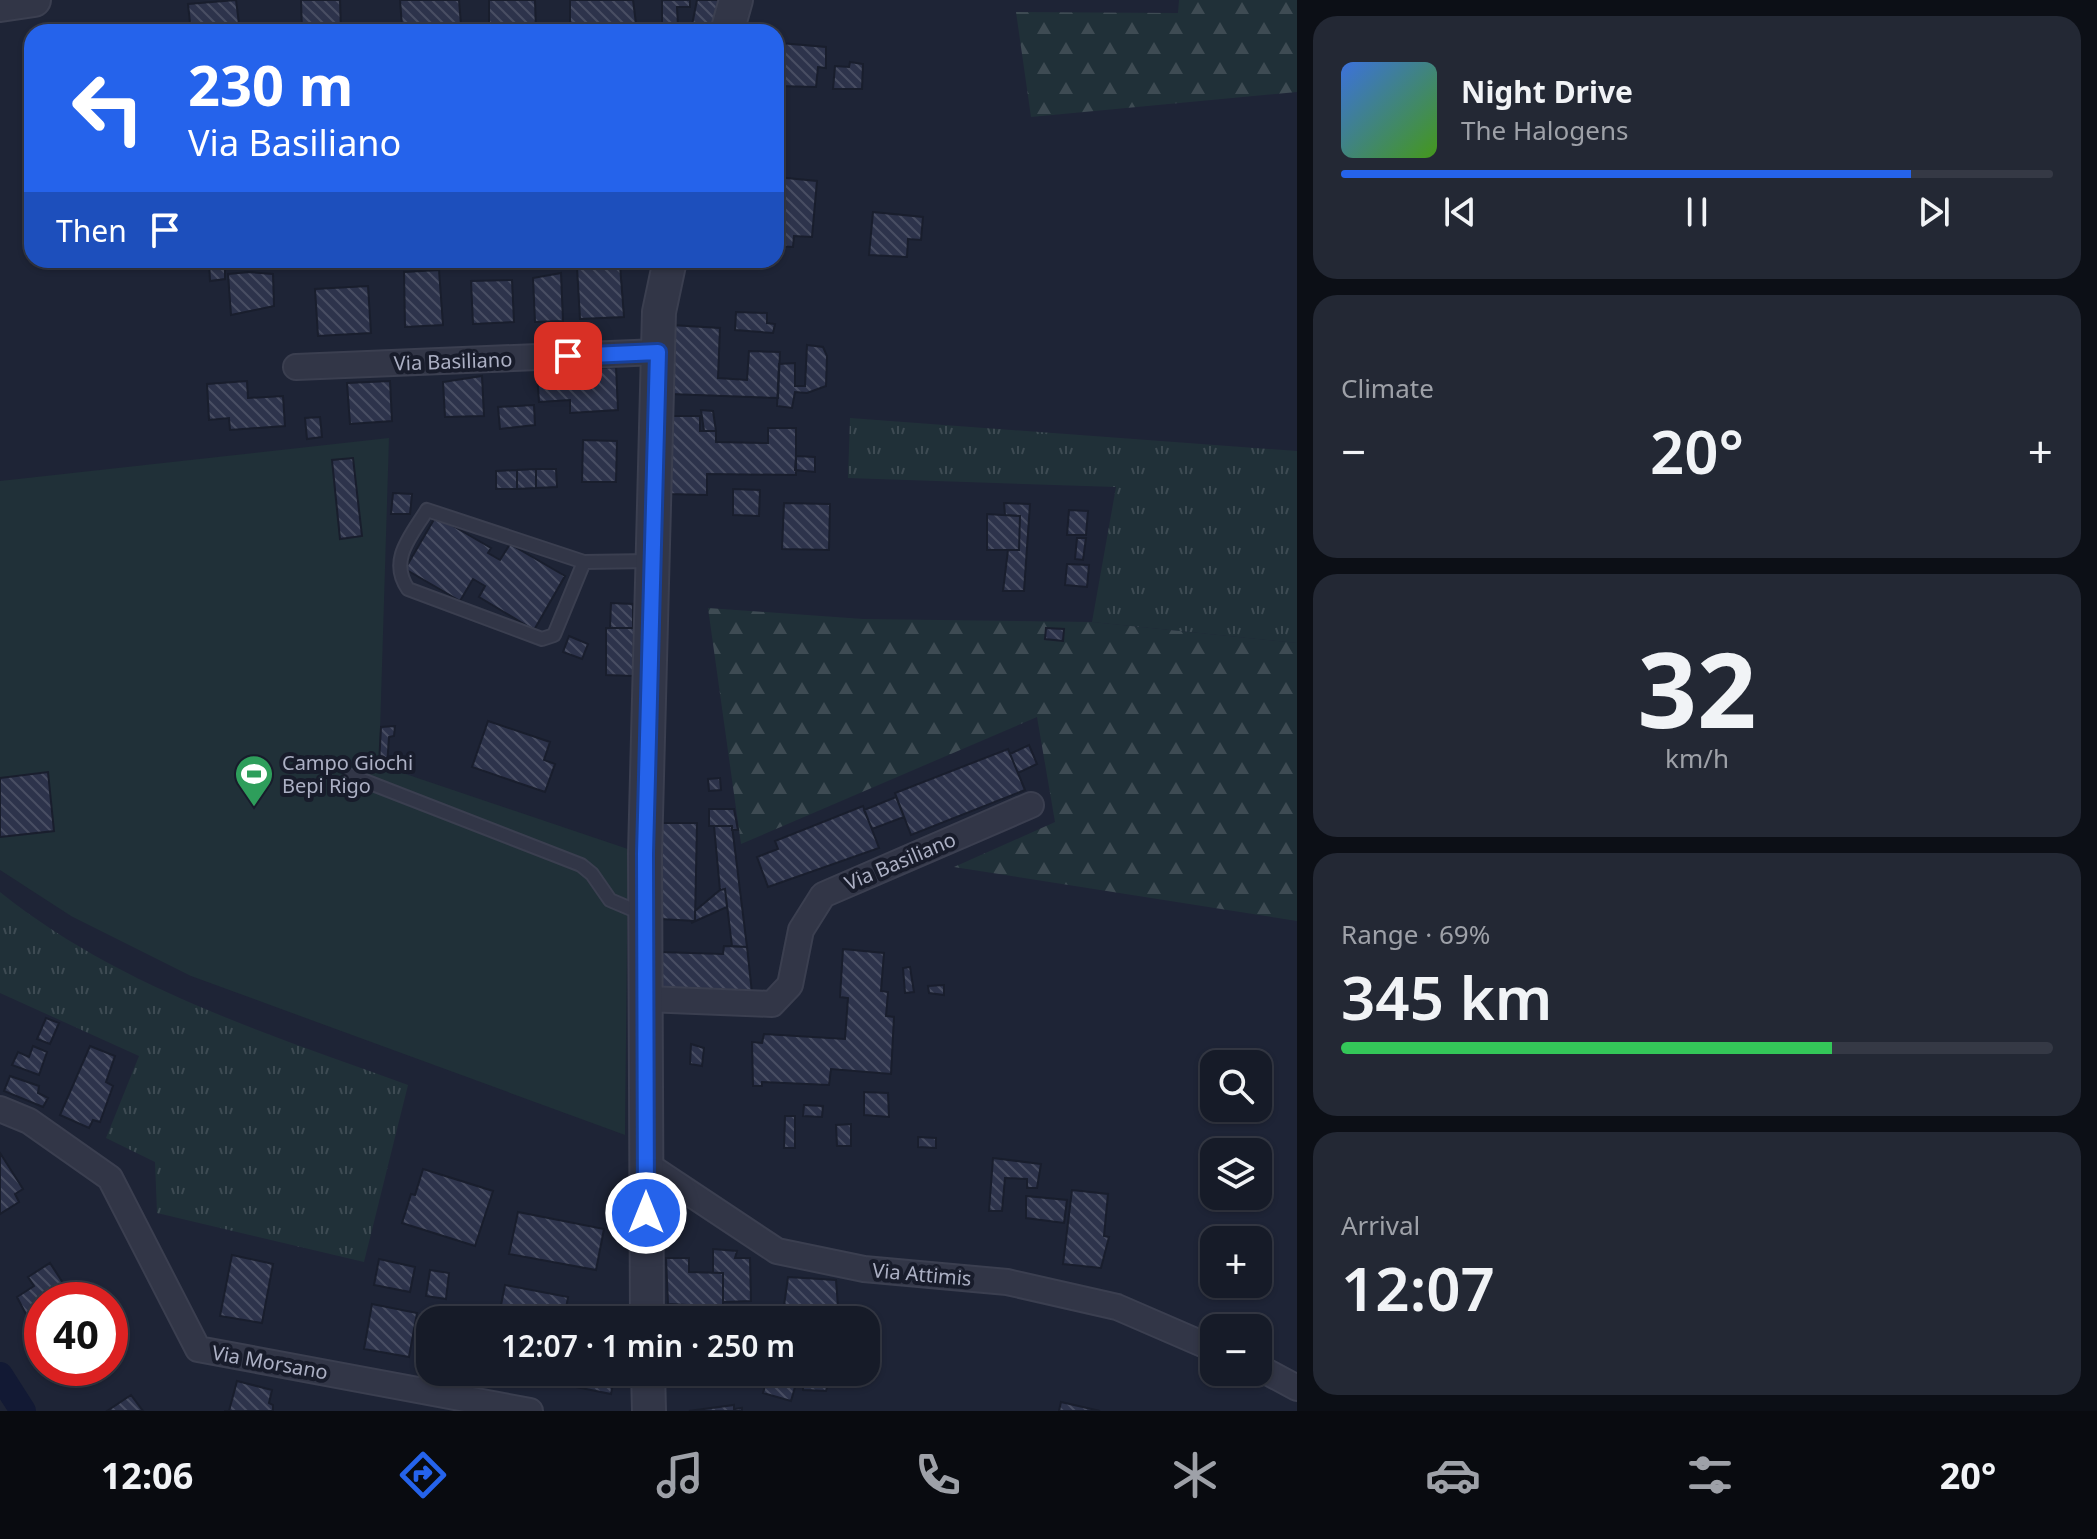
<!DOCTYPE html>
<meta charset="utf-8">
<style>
:root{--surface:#161b28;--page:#232834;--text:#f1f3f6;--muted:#9ea1a8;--line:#353945;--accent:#2563eb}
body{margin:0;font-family:"Noto Sans",sans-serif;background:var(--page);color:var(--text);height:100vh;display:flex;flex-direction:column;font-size:30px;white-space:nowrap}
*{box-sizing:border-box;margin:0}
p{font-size:26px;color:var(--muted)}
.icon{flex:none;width:44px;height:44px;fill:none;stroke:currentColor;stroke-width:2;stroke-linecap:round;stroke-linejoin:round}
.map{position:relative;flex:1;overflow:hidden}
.panel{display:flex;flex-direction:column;gap:16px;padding:16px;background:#0c0f16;width:800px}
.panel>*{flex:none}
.guide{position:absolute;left:24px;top:24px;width:760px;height:244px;border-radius:24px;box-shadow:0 2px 6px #0004,0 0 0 2px var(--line);background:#2563eb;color:#fff;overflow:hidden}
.fabs{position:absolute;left:1200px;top:1050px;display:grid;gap:16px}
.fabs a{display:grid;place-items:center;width:72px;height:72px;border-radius:16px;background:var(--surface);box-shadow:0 2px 6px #0004,0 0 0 2px var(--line);font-size:40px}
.speed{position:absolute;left:24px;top:1282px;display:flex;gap:16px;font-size:40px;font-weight:700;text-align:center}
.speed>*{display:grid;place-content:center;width:104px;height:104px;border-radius:50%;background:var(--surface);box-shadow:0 2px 6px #0004,0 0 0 2px var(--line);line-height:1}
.speed .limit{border:12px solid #d22;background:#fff;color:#111}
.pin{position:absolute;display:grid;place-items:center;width:68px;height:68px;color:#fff;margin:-34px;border-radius:16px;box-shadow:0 4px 12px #0006}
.me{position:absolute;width:88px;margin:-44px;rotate:0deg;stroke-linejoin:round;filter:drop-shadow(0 0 6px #0008)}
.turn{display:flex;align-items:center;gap:28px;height:168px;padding:0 32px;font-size:36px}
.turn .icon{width:104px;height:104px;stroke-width:2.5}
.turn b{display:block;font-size:56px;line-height:68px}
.then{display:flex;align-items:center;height:76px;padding:0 32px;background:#0003;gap:16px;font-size:30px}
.big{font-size:60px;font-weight:600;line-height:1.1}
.panel .tile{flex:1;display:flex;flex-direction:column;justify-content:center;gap:12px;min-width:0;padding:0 28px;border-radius:24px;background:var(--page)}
.panel .dial{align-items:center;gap:0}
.dial b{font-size:104px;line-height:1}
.song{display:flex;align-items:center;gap:24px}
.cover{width:96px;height:96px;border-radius:12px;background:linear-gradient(135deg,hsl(220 70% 55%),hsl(100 70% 35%))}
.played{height:8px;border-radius:4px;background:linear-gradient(90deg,var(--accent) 80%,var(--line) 80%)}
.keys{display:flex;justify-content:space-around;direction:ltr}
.heat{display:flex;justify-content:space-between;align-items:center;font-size:44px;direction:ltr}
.charge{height:12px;border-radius:6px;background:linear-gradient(90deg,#34c759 69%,var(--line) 0)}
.trip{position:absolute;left:416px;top:1306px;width:464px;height:80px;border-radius:24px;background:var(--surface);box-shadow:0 2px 6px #0004,0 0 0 2px var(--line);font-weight:600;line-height:80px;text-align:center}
.dock{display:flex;height:128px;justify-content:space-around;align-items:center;background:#090b10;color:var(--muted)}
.dock .icon{width:56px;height:56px}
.dock .active{color:var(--accent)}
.dock b{font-size:36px;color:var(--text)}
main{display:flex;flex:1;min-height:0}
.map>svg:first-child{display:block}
</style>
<main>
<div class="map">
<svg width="1297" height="1411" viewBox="0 0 1297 1411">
<defs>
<pattern id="grass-tufts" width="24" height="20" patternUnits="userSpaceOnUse" patternTransform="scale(2)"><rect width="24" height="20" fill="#203038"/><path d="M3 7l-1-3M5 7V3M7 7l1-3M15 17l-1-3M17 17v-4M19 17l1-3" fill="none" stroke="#3e4b53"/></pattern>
<pattern id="forest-firs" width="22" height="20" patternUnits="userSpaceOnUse" patternTransform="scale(2)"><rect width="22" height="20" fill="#203038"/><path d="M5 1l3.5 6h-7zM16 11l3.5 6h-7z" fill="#3e4b53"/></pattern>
<pattern id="building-back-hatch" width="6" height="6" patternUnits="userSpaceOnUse" patternTransform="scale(2)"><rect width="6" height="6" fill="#2d334b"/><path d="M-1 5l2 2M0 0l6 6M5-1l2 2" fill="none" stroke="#494e63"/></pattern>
</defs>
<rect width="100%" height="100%" fill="#1e2436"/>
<path fill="url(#grass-tufts)" d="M850 418 1297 451V643L1092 622 1116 487 848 478Z
M0 892C120 988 266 1033 408 1085L364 1262 157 1213 155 1162 106 1138 139 1056 0 993Z"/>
<path fill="url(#forest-firs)" d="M1179 0H1297V92L1031 117 1016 12 1178 13Z
M708 608 863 619 1092 622 1297 643V921L954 867 1055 822 1037 717 741 844Z"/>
<path fill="#203038" d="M389 438 379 765 628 849 625 1135 191 976 71 916 0 870V481Z"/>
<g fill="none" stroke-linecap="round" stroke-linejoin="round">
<path stroke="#121934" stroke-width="26" d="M0 1375 23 1411"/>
</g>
<path fill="url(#building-back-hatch)" stroke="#191e2d" stroke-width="2" d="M236 0 240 32H191L188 4Z
M301 0H340L341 32H302Z
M400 0H459L461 25 453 26V32H425L424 27 402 26Z
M489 0H535L536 32H473L489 29Z
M570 0H633L637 32H570Z
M662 0H690V7H677L678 26H662Z
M697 0H723L717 30 692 25Z
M472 25 473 32H453V26Z
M654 26 674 27 675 32H655Z
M780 43 826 47V68L818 67 816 87 776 86Z
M850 62 863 64 862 89H833L835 66 849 67Z
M776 177 817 181 812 237 794 236 793 247 776 246Z
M873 212 923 217 921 240 908 239 907 257 869 255Z
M225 260V279L210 281 209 261Z
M452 260H480V263L452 264Z
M620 265 624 317 580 319 577 267Z
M439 270 443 325 405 327 404 272Z
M249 272 273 274 274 306 231 315 228 274Z
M561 273 563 321 535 322 533 278Z
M512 280 514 322 473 324 471 281Z
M368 286 371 333 318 336 315 289Z
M736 312 767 313V323L775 324 773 333 735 330Z
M671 325 720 328 718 378 747 380 749 351 780 352 778 398 670 394Z
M807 345 823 347 827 356 826 386 807 393 795 392 792 408 777 406 779 364 795 363V386H805Z
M616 367 618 410 570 413V400L539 402 537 372Z
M482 376 484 416 445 417 443 382Z
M247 381 248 398 283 396 285 426 230 430 229 418 209 420 207 384Z
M390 381 392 421 350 424 347 383Z
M534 405 535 425 500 429 498 407Z
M701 410 713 411 716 431H704Z
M673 416H700V431H716V442L768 443V428H796V475L707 474V495L668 494Z
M320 417 322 437 307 439 305 418Z
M583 440 617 441 616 482H582Z
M796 456 815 457V472L795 470Z
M353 458 362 536 340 539 332 460Z
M536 469V488L517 489V470Z
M536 469H556L557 487 536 488Z
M517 470V489H496V471Z
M733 489 760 490 759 516 733 515Z
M393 493 412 494 410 514H391Z
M784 503 830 504 829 550 782 549Z
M1004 503 1030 504 1024 591H1003L1008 550H1019L1020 516 1005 515Z
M1069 510 1088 511 1086 535H1067Z
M987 514 1020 516 1019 550H987Z
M436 516 491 548 488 553 500 560 510 544 565 576 534 630 479 597 485 586 473 579 460 601 405 569Z
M1077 538H1086L1083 560 1075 559Z
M1067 564 1089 565 1087 587 1065 585Z
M611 603 633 604V628H610Z
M606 628H634L633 676 606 675Z
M1046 628 1064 629 1063 641 1045 639Z
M569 636 588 644 582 659 563 652Z
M488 721 550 742 544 760 555 764 545 792 472 767Z
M395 726 394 736 389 737 387 767 379 765 381 727Z
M1029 745 1037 764 1018 773 1010 754Z
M1008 749 1025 790 911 835 895 793Z
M48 772 54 831 0 837V778Z
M720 778 721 790 709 791 708 779Z
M896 797 904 817 872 829 864 810Z
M863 806 879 848 768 887 757 857 778 849 775 841Z
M709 809H734L738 830H732V826H709Z
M661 823H697L695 921 660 919Z
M714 826H732L747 947 732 946 725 889 720 890Z
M725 889 727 907 691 923 695 921V911L720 890Z
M724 946 747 947 752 993 658 989 660 952 723 954Z
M843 949 884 953 881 991 888 992 886 1016 894 1017 891 1074 831 1069 829 1085 762 1082V1086H753L752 1042 762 1043 764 1034 845 1039 848 998 840 997Z
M910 967 914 992 905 993 903 968Z
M944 985V995L929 993 928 986Z
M46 1018 59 1023 50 1044 37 1039Z
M691 1044 704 1048 702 1066 690 1064Z
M33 1046 47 1052 39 1075 12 1065 18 1052 29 1057Z
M90 1046 115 1056 106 1082 113 1086 100 1122 93 1120 89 1128 60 1115Z
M10 1076 39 1086 38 1093 48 1098 43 1107 4 1091Z
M864 1092 888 1093 889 1117 864 1115Z
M804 1105 823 1106 822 1117 803 1116Z
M785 1116H795V1148H784Z
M851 1124V1146H837L836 1125Z
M918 1137 936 1138V1148L918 1147Z
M0 1153 23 1189 15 1194 19 1202 0 1214Z
M993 1158 1041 1164 1037 1188H1027V1179L1005 1178 1002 1211H989Z
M423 1169 493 1191 475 1246 402 1223 411 1194 415 1195Z
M1072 1190 1108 1194 1104 1236 1109 1237 1101 1268 1063 1264Z
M1026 1196 1067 1200 1064 1223 1026 1218Z
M518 1212 604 1229 596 1270 509 1254Z
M713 1249 737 1251 735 1258H750L751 1301 723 1302V1273H713Z
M232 1255 273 1264 262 1323 220 1316Z
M666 1258H689V1272L723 1273V1307L668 1304Z
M379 1259 415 1267 410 1292 374 1285Z
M50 1263 74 1300H42V1345L17 1297 34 1286 28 1277Z
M430 1270 449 1273 446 1299 426 1296Z
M788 1277 836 1280 839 1320H782Z
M505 1285 568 1297 564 1320 500 1310Z
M372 1304 417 1313 409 1357 364 1349Z
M857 1312 876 1315 872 1334 866 1332V1320H856Z
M496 1372H540L538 1383 495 1375Z
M573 1372H615L611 1394 576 1387 578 1373Z
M664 1372H760V1381L664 1380Z
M803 1373H831L826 1391 803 1390Z
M767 1379 795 1387 791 1401 763 1393Z
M237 1381 272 1390 269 1403 273 1405V1411H224H229Z
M131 1395 143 1411H107Z
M1061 1402 1100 1411H1059Z
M734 1405V1409L742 1408V1411H689Z"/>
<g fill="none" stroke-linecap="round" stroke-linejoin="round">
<g stroke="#3b3f50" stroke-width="16">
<path id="service" d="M584 562 554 635 542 639 408 589C388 560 411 536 427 510L584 562 651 561
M352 776 581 865 592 874 610 900 643 914"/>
</g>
<g stroke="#3b3f50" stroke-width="28">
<path id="minor" d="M296 367 658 352
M646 999 772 1004 790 985 801 930 823 895 1031 805
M0 1109 29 1121 110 1178 198 1349 530 1411
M646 1164 777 1251 864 1269 1007 1282 1117 1307 1214 1349
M1258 1367 1297 1388"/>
</g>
<g stroke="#3b3f50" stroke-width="36">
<path id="tertiary" d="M0 5 34 0
M727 32 736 0
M647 1320 645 854 659 312 670 260
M648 1372 649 1411"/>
</g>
<use href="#service" stroke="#323647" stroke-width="12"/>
<use href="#minor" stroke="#323647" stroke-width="24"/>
<use href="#tertiary" stroke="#323647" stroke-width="32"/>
</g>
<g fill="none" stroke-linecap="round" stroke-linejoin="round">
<g stroke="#184099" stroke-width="20">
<path id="route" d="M568 356 658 352 645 854 646 1213"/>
</g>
<use href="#route" stroke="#2563eb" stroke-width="14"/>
</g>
<defs>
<g id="stadium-pin" transform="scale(2)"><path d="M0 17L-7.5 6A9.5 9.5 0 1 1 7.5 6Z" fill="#2e9e5b" stroke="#181c2b"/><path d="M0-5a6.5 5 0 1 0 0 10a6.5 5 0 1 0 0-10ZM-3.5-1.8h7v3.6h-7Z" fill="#fff"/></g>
</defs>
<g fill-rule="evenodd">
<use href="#stadium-pin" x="254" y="774"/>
</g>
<g text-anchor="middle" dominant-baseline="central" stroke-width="8" stroke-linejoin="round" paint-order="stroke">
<g font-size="20" fill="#acb0c4" stroke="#181c2b">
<text transform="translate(453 361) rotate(-2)">Via Basiliano</text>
<text transform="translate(900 861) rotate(-23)">Via Basiliano</text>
<text transform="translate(922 1274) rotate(5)">Via Attimis</text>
<text transform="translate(270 1362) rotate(10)">Via Morsano</text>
</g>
<g font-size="20" fill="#acb0c4" stroke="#181c2b" text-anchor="start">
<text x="282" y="762">Campo Giochi<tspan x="282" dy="23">Bepi Rigo</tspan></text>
</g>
</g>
</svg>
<div class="fabs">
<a><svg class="icon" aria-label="search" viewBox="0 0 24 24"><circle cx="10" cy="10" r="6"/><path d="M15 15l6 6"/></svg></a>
<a><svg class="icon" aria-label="layers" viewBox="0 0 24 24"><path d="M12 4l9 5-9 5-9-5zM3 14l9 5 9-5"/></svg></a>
<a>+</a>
<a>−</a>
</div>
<div class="speed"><div class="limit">40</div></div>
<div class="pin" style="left:568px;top:356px;background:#d93025"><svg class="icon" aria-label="arrive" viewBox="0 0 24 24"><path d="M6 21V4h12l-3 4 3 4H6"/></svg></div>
<svg class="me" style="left:646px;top:1213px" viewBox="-20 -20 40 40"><circle r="17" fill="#2563eb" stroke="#fff" stroke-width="3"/><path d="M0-11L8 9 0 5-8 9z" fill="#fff"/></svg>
<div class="trip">12:07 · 1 min · 250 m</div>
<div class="guide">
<div class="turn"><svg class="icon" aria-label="left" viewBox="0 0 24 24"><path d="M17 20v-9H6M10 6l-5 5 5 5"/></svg><div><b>230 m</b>Via Basiliano</div></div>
<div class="then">Then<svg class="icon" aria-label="arrive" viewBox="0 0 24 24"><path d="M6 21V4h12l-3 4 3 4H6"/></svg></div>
</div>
</div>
<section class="panel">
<div class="tile">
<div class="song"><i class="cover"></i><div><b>Night Drive</b><p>The Halogens</p></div></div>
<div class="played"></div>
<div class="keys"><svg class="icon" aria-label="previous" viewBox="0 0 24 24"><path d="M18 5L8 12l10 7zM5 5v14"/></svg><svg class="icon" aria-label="pause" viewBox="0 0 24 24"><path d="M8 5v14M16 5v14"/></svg><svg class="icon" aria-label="next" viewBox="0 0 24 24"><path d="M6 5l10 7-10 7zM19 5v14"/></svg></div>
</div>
<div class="tile"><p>Climate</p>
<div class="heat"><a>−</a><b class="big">20°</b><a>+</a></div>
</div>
<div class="tile dial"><b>32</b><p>km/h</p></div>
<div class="tile"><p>Range · 69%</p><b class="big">345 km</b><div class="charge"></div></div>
<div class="tile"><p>Arrival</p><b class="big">12:07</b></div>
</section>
</main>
<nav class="dock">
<b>12:06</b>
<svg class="icon active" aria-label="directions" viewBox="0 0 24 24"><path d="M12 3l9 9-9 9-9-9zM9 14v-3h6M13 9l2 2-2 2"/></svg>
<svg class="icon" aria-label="music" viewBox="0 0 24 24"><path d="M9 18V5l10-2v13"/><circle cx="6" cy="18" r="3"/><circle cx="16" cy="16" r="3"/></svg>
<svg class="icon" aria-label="phone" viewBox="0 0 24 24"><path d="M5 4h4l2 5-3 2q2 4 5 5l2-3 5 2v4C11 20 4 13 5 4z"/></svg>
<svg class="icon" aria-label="climate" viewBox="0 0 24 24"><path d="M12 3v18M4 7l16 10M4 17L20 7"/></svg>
<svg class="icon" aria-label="car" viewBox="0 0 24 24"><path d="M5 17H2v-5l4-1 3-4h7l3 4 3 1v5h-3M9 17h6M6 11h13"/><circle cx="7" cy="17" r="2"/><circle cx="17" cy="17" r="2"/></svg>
<svg class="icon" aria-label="filters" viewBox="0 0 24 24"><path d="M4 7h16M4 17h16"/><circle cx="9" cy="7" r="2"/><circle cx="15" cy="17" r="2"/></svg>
<b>20°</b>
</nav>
